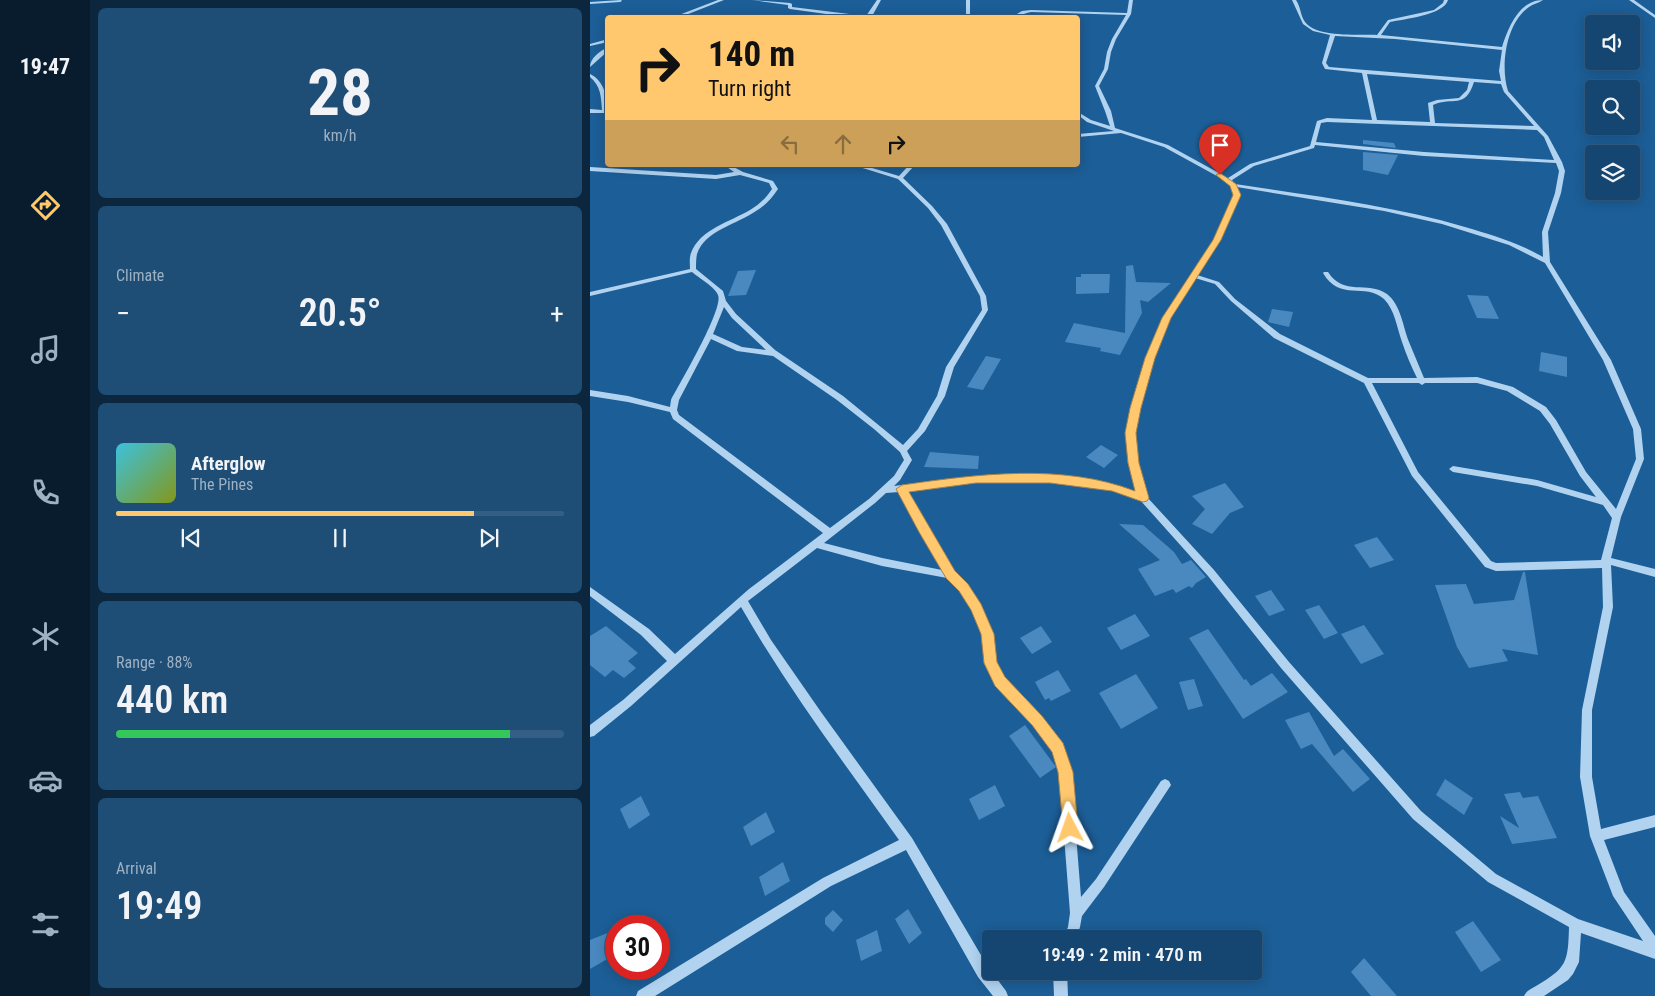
<!DOCTYPE html>
<meta charset="utf-8">
<style>
:root{--surface:#154671;--page:#1e4d76;--text:#f1f3f6;--muted:#9db1c3;--line:#345e84;--accent:#ffc86f}
body{margin:0;font-family:"Roboto Condensed",sans-serif;background:var(--page);color:var(--text);height:100vh;display:flex;flex-direction:column;font-size:19px;white-space:nowrap}
*{box-sizing:border-box;margin:0}
p{font-size:16px;color:var(--muted)}
.icon{flex:none;width:28px;height:28px;fill:none;stroke:currentColor;stroke-width:2;stroke-linecap:round;stroke-linejoin:round}
.map{position:relative;flex:1;overflow:hidden}
.side{display:flex;flex-direction:column;gap:8px;padding:8px;background:#0c263e;width:500px}
.side>*{flex:none}
.guide{position:absolute;left:15px;top:15px;width:475px;height:152px;border-radius:5px;box-shadow:0 2px 12px #0003,0 0 0 1px var(--line);background:#ffc86f;color:#111;overflow:hidden}
.controls{position:absolute;left:995px;top:15px;display:grid;gap:10px}
.controls a{display:grid;place-items:center;width:55px;height:55px;border-radius:5px;background:var(--surface);box-shadow:0 2px 12px #0003,0 0 0 1px var(--line);font-size:25px}
.speed{position:absolute;left:15px;top:915px;display:flex;gap:10px;font-size:25px;font-weight:700;text-align:center}
.speed>*{display:grid;place-content:center;width:65px;height:65px;border-radius:50%;background:var(--surface);box-shadow:0 2px 12px #0003,0 0 0 1px var(--line);line-height:1}
.speed .limit{border:8px solid #d22;background:#fff;color:#111}
.pin{position:absolute;display:grid;place-items:center;width:42px;height:42px;color:#fff;margin:-51px -21px;border-radius:50% 50% 50% 0;rotate:-45deg;box-shadow:0 0 5px #0007}
.pin .icon{rotate:45deg}
.me{position:absolute;width:55px;margin:-28px;rotate:356deg;stroke-linejoin:round;filter:drop-shadow(0 0 4px #0008)}
.turn{display:flex;align-items:center;gap:18px;height:105px;padding:0 20px;font-size:22px}
.turn .icon{width:65px;height:65px;stroke-width:2.5}
.turn b{display:block;font-size:35px;line-height:42px}
.lanes{display:flex;align-items:center;height:48px;padding:0 20px;background:#0003;justify-content:center;gap:25px;direction:ltr}
.lanes .off{opacity:.35}
.big{font-size:38px;font-weight:600;line-height:1.1}
.side .card{flex:1;display:flex;flex-direction:column;justify-content:center;gap:8px;min-width:0;padding:0 18px;border-radius:8px;background:var(--page)}
.side .dial{align-items:center;gap:0}
.dial b{font-size:65px;line-height:1}
.song{display:flex;align-items:center;gap:15px}
.cover{width:60px;height:60px;border-radius:8px;background:linear-gradient(135deg,hsl(190 70% 55%),hsl(70 70% 35%))}
.played{height:5px;border-radius:2px;background:linear-gradient(90deg,var(--accent) 80%,var(--line) 80%)}
.keys{display:flex;justify-content:space-around;direction:ltr}
.heat{display:flex;justify-content:space-between;align-items:center;font-size:28px;direction:ltr}
.charge{height:8px;border-radius:4px;background:linear-gradient(90deg,#34c759 88%,var(--line) 0)}
.trip{position:absolute;left:392px;top:930px;width:280px;height:50px;border-radius:5px;background:var(--surface);box-shadow:0 2px 12px #0003,0 0 0 1px var(--line);font-weight:600;line-height:50px;text-align:center}
main{display:flex;flex:1;min-height:0}
.menu{display:flex;flex-direction:column;width:90px;justify-content:space-around;align-items:center;background:#081c2d;color:var(--muted)}
.menu .icon{width:35px;height:35px}
.menu .current{color:var(--accent)}
.menu b{font-size:22px;color:var(--text)}
.map>svg:first-child{display:block}
</style>
<main>
<nav class="menu">
<b>19:47</b>
<svg class="icon current" aria-label="directions" viewBox="0 0 24 24"><path d="M12 3l9 9-9 9-9-9zM9 14v-3h6M13 9l2 2-2 2"/></svg>
<svg class="icon" aria-label="music" viewBox="0 0 24 24"><path d="M9 18V5l10-2v13"/><circle cx="6" cy="18" r="3"/><circle cx="16" cy="16" r="3"/></svg>
<svg class="icon" aria-label="phone" viewBox="0 0 24 24"><path d="M5 4h4l2 5-3 2q2 4 5 5l2-3 5 2v4C11 20 4 13 5 4z"/></svg>
<svg class="icon" aria-label="climate" viewBox="0 0 24 24"><path d="M12 3v18M4 7l16 10M4 17L20 7"/></svg>
<svg class="icon" aria-label="car" viewBox="0 0 24 24"><path d="M5 17H2v-5l4-1 3-4h7l3 4 3 1v5h-3M9 17h6M6 11h13"/><circle cx="7" cy="17" r="2"/><circle cx="17" cy="17" r="2"/></svg>
<svg class="icon" aria-label="filters" viewBox="0 0 24 24"><path d="M4 7h16M4 17h16"/><circle cx="9" cy="7" r="2"/><circle cx="15" cy="17" r="2"/></svg>
</nav>
<section class="side">
<div class="card dial"><b>28</b><p>km/h</p></div>
<div class="card"><p>Climate</p>
<div class="heat"><a>−</a><b class="big">20.5°</b><a>+</a></div>
</div>
<div class="card">
<div class="song"><i class="cover"></i><div><b>Afterglow</b><p>The Pines</p></div></div>
<div class="played"></div>
<div class="keys"><svg class="icon" aria-label="previous" viewBox="0 0 24 24"><path d="M18 5L8 12l10 7zM5 5v14"/></svg><svg class="icon" aria-label="pause" viewBox="0 0 24 24"><path d="M8 5v14M16 5v14"/></svg><svg class="icon" aria-label="next" viewBox="0 0 24 24"><path d="M6 5l10 7-10 7zM19 5v14"/></svg></div>
</div>
<div class="card"><p>Range · 88%</p><b class="big">440 km</b><div class="charge"></div></div>
<div class="card"><p>Arrival</p><b class="big">19:49</b></div>
</section>
<div class="map">
<svg width="1065" height="996" viewBox="0 0 1065 996">
<rect width="100%" height="100%" fill="#1c5e97"/>
<path fill="#4989bf" d="M773 140 804 143 806 148 773 144Z
M773 152 808 155 798 175 773 170Z
M543 265 546 282 581 283 558 302 550 300 552 313 530 355 510 351 511 348 475 342 484 323 535 333 536 266Z
M166 270 156 295 138 296 148 271Z
M491 274H520L519 293 486 294V277H491Z
M877 295 898 296 909 319 887 318Z
M682 309 703 312 699 327 678 322Z
M951 352 977 357V377L949 371Z
M396 356 411 359 393 390 377 387Z
M511 445 528 455 514 468 496 457Z
M340 452 389 456 388 469 334 467Z
M635 483 654 507 640 513 622 534 602 524 615 509 602 496Z
M529 524 553 525 584 552 592 564 601 560 616 577 606 583 602 588 599 586 586 593 583 589 565 596 548 569 570 560Z
M787 537 804 560 780 568 764 545Z
M933 572H935L948 655 912 649 918 661 879 668 867 647 845 585 876 584 884 604 924 600Z
M681 590 695 610 679 616 665 596Z
M729 605 748 633 734 639 715 610Z
M545 614 560 636 531 650 517 628Z
M774 625 794 654 771 664 751 634Z
M16 626 48 653 38 661 46 668 34 678 23 670 15 677 0 665V636Z
M451 626 462 642 442 654 430 638Z
M618 629 654 680 656 679 661 686 682 673 698 692 653 719 599 638Z
M468 670 481 691 461 701 459 698 455 700 445 682Z
M546 674 568 708 531 729 509 693Z
M604 679 613 706 598 710 589 682Z
M719 712 744 756 753 749 780 779 763 792 722 744 711 749 695 720Z
M435 725 466 767 450 778 419 736Z
M855 779 883 798 874 815 846 795Z
M405 785 415 806 389 820 379 799Z
M930 792 933 798 948 796 967 838 922 844 910 816 929 828 914 794Z
M51 796 60 815 39 829 30 809Z
M176 812 185 832 161 846 153 827Z
M193 862 200 881 175 896 169 877Z
M318 909 332 933 319 944 305 919Z
M243 910 253 920 243 932 235 924V918Z
M883 921 911 960 891 972 865 932Z
M287 930 292 951 271 961 266 940Z
M20 932 19 958 0 969V940Z
M774 958 807 996H781L761 972Z"/>
<g fill="none" stroke-linecap="round" stroke-linejoin="round">
<path fill="#b1d3f0" fill-rule="evenodd" d="M31 0 32 1 30 2 0 4V2Z
M128 0H134L88 18H81Z
M162 0 200 3 202 4V7L276 16 287 0H291L281 18H265L200 9 198 8V5Z
M376 0H380V18H376Z
M539 0H543L541 14 526 39 521 52 518 69 509 86 521 111 525 128 578 145 638 178 660 164 720 146 727 121 737 118 782 120 772 73 735 69 732 63 740 35 723 31 713 24 702 0H706C711 7 710 15 715 22 727 38 769 34 787 35L798 20 844 10 853 3 854 0H858C854 15 814 19 800 22L791 35 912 47C918 28 929 0 953 0 949 3 943 4 939 7 916 23 910 66 918 91L958 136 972 162 975 171 971 193 958 232 960 262 1021 360 1051 429 1054 459 1031 517 1021 558 1065 569V577L1021 565 1023 607 1002 710V777L1011 829 1065 815V827L1014 840 1034 892 1065 936V959L991 933 989 962 983 974 978 980 954 996H934C937 990 941 989 946 986 977 968 978 962 979 927L898 882 823 819 691 668 618 576 550 500 522 490 460 481 386 482 317 491 336 527 363 572 377 584 390 604 402 634 405 662 414 679 451 717 474 748 481 772 491 897 506 879 571 781 575 779 579 781 581 785 514 887 492 916 490 927 486 939H473L478 927 480 913 469 772 463 751 443 725 406 685 395 663 392 634 383 609 371 590 357 578 292 566 227 548 158 601 181 640 231 712 322 838 398 967 416 991 418 996H403L388 977 316 850 241 886 65 996H46L48 991 233 878 309 840C255 764 198 689 151 607L41 706 4 736 0 737V725L33 700 77 661 51 635 0 596V587L59 629 85 654 159 589 233 533 83 419 80 412 38 402 0 396V390L38 396 80 407 81 400C90 383 134 309 128 295 126 288 108 277 102 272L0 296V292L100 269C100 264 99 258 101 253 110 229 140 222 160 210 169 205 176 198 182 189L179 183 150 175 126 179 0 171V167L126 175 144 172 134 165H140L153 172 183 181 188 189C182 198 176 205 166 211 148 224 115 230 107 254 106 258 106 265 106 269L133 291 136 301 146 314 185 350 253 396 313 445 328 429 347 396 356 367 392 310 390 296 351 225 338 208 308 179 263 165H272L309 176 319 165H325L313 178 342 206 357 224 396 296 398 310 364 367 355 396 335 431 317 451 322 460 310 480 304 486C384 476 469 464 547 492L539 463 537 433 541 408 556 358 572 318 624 240 644 195 640 186 636 181 574 147 531 133 488 137V134L524 131 497 122 488 115V112L501 120 520 126 515 111 505 86 514 69 517 52 522 39 536 15 441 12C433 13 428 18 420 18L432 11 441 10 537 13ZM745 36 805 39 912 50 909 71 911 81 739 67 736 63ZM777 74 879 82 877 90 869 98 847 100 838 103 840 122 787 120ZM884 82 911 84 914 92 944 126 845 123 843 105C863 96 875 110 884 82ZM737 122 947 130 954 137 964 160 834 152 726 142 731 123ZM725 145 834 156 966 163 969 171 965 193 952 232 953 257C929 243 902 235 875 227 800 205 722 196 645 184L642 180 664 166 724 148ZM647 187 794 211 852 224 919 245 955 263 1013 360 1043 429 1046 459 1026 509 996 472 966 420 956 407 923 387 887 377 834 378C829 366 824 354 819 342 813 327 811 305 797 294 777 280 754 297 738 272H734L733 273C750 302 775 282 794 299 805 310 807 328 812 342 816 354 821 366 827 378H778L690 334 645 299 629 282 607 275 630 240 650 195ZM605 278 625 284 641 301 684 338 774 383 822 476 895 567 906 571 1012 568 1013 607 992 710 990 777 1000 836 1023 896 1053 941 988 919 906 874 831 811 699 662 624 570 557 497 547 463 545 433 549 408 564 358 580 318ZM134 307 142 318 176 350 152 347 123 334ZM121 339 147 351 183 356 247 400 284 429 310 452 314 460 304 476 279 499 240 528 89 415 87 410 89 400ZM782 383H829L832 385 835 383H887L917 391 950 411 960 424 990 476 1006 497 947 480 863 466 859 469 863 472 947 486 1013 505 1022 518 1011 560 906 563 901 561 828 472ZM309 492 352 570 292 558 234 543 285 503 296 493Z
M1039 0H1044L1065 15V18Z
M18 39V42L0 46V44Z
M18 47V51L0 67C0 58 10 51 18 47Z
M0 74C15 81 17 98 18 113H0V109L12 110C11 97 11 86 0 77Z
M463 971H477L478 996H464Z"/>
</g>
<path fill="#ffc86f" stroke="#a68248" d="M630 173 646 184 651 195 631 240 581 318 565 358 551 408 546 433 549 463 559 498 557 501 553 502 522 491 460 483H386L319 492 365 571 378 584 391 604 404 634 407 662 415 677 452 716 473 743 483 772 488 828 486 834 480 836 475 834 473 828 468 772 462 752 442 725 405 686 394 663 391 634 381 610 369 591 356 578 329 532 306 489 312 485C388 474 472 463 545 491L538 463 535 433 540 408 555 358 572 318 623 240 643 195 640 186 626 175Z"/>
</svg>
<div class="controls">
<a><svg class="icon" aria-label="sound" viewBox="0 0 24 24"><path d="M4 9h4l5-4v14l-5-4H4zM17 9q2 3 0 6"/></svg></a>
<a><svg class="icon" aria-label="search" viewBox="0 0 24 24"><circle cx="10" cy="10" r="6"/><path d="M15 15l6 6"/></svg></a>
<a><svg class="icon" aria-label="layers" viewBox="0 0 24 24"><path d="M12 4l9 5-9 5-9-5zM3 14l9 5 9-5"/></svg></a>
</div>
<div class="speed"><div class="limit">30</div></div>
<div class="pin" style="left:630px;top:175px;background:#d93025"><svg class="icon" aria-label="arrive" viewBox="0 0 24 24"><path d="M6 21V4h12l-3 4 3 4H6"/></svg></div>
<svg class="me" style="left:480px;top:828px" viewBox="-20 -20 40 40"><path d="M0-17L14 15 0 8-14 15z" fill="#ffc86f" stroke="#fff" stroke-width="4"/></svg>
<div class="trip">19:49 · 2 min · 470 m</div>
<div class="guide">
<div class="turn"><svg class="icon" aria-label="right" viewBox="0 0 24 24"><path d="M7 20v-9h11M14 6l5 5-5 5"/></svg><div><b>140 m</b>Turn right</div></div>
<div class="lanes"><svg class="icon off" aria-label="left" viewBox="0 0 24 24"><path d="M17 20v-9H6M10 6l-5 5 5 5"/></svg><svg class="icon off" aria-label="ahead" viewBox="0 0 24 24"><path d="M12 20V5M6 11l6-6 6 6"/></svg><svg class="icon" aria-label="right" viewBox="0 0 24 24"><path d="M7 20v-9h11M14 6l5 5-5 5"/></svg></div>
</div>
</div>
</main>
